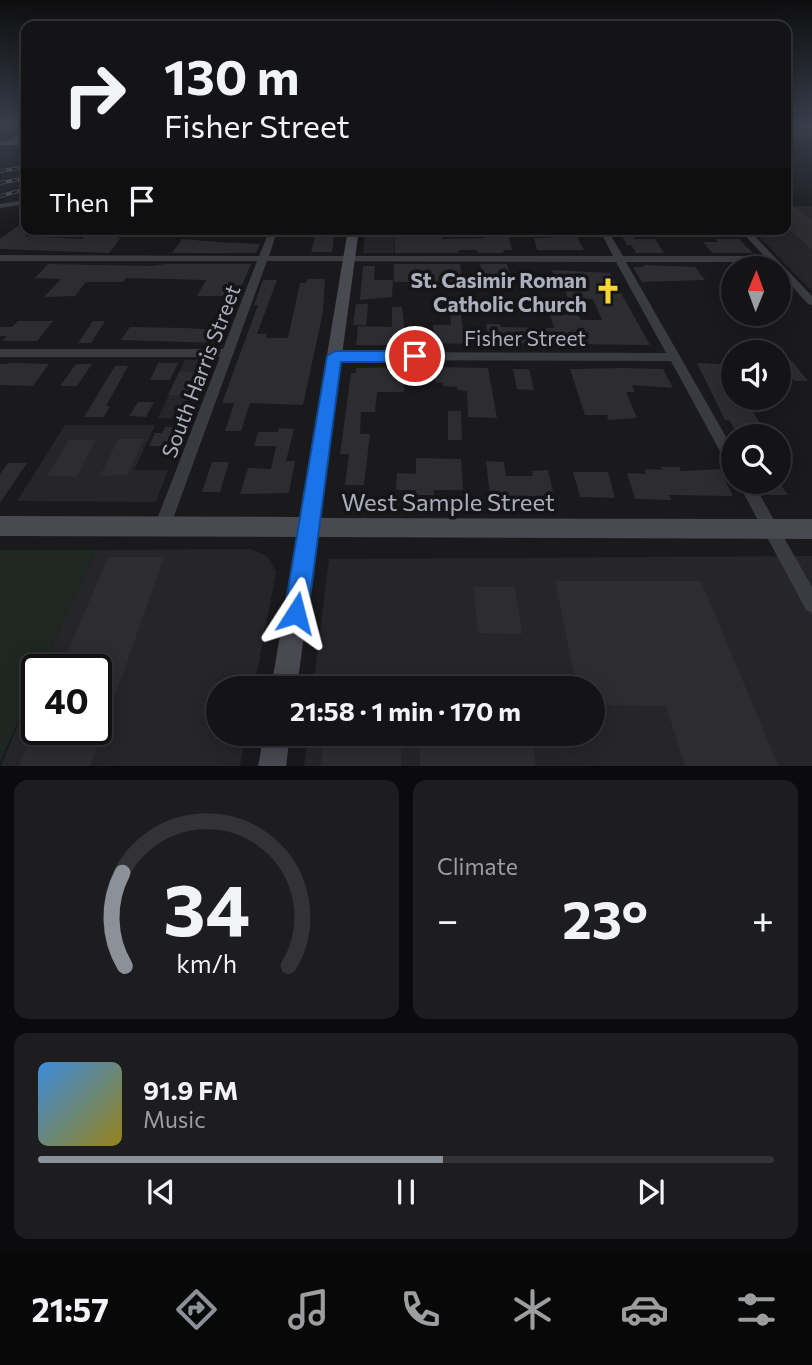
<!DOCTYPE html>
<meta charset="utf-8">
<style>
:root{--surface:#141315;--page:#1d1c1e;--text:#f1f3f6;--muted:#9d9ea0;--line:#333234;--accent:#8c9099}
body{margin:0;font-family:Commissioner,sans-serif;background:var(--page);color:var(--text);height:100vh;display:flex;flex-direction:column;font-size:26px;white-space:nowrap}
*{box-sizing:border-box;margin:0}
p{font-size:23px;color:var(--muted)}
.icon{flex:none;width:38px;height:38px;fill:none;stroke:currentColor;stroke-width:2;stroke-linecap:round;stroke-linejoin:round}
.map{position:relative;height:766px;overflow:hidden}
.side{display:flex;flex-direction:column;gap:14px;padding:14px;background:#0b0a0c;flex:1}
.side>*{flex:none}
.guide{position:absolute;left:21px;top:21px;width:770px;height:214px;border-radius:14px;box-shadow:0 4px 18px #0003,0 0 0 2px var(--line);background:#141315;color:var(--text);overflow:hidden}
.needle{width:46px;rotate:1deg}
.fabs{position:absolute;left:721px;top:256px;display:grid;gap:14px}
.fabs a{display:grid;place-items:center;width:70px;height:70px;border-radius:50%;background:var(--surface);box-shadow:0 4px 18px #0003,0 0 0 2px var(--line);font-size:35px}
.speed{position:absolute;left:21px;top:654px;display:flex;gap:14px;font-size:35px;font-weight:700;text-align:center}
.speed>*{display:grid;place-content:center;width:91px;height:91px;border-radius:50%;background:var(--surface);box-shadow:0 4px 18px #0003,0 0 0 2px var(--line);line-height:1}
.speed .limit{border:4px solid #111;border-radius:10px;background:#fff;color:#111}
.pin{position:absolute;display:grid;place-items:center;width:60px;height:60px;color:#fff;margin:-30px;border:4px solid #fff;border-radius:50%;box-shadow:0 2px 7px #0007}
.me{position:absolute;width:77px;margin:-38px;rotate:9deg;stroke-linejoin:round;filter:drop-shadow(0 0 5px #0008)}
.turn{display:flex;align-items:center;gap:24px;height:147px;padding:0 28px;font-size:32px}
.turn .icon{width:91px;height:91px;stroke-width:2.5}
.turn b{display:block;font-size:49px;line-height:60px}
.then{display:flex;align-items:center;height:66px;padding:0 28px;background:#0003;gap:14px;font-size:26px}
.big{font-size:52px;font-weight:700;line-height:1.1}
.side .tile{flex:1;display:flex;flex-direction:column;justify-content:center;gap:10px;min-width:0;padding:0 24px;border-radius:14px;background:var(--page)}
.side .dial{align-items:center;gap:0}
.dial svg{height:182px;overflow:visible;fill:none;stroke:var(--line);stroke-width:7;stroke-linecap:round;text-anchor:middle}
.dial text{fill:var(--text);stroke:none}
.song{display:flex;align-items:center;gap:21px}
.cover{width:84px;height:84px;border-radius:10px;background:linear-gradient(135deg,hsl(210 70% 55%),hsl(50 70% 35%))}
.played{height:7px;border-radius:4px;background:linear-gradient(90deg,var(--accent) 55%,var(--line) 55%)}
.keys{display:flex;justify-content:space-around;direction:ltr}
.heat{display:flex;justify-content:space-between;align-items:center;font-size:38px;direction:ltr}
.side .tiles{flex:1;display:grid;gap:14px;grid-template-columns:1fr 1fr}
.tile:last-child{grid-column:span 2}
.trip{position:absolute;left:206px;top:676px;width:399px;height:70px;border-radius:35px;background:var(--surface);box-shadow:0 4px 18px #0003,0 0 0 2px var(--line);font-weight:700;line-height:70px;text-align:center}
.menu{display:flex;height:112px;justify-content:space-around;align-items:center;background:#080808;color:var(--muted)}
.menu .icon{width:49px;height:49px}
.menu .selected{color:var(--accent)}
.menu b{font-size:32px;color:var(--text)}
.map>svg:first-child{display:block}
</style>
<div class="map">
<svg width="812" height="767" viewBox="0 0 812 767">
<rect width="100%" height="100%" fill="#1a191c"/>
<path fill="#262529" d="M786 206H812V291L751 229H786Z
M366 229H395L394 253H363Z
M185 360H214L189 419 158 418Z
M65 425H155L134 470H168L156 502 17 501Z
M251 549 268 557 276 572 254 688H219V733H246L240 766 0 767 37 681V730H96V670H41L96 550Z
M812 556V766L304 767 308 733H593V688H313L329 559Z"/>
<path fill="#1f2722" d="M0 550H96L41 670H37V681L0 762Z"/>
<path fill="#2d2c30" d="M786 125H812V138H786Z
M786 208H797L812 221V250L786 226Z
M26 220V236L82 239 91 229H108L103 235H119L117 238H121L109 253 0 249V239Z
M395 229H409V237H442V239L485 238 483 229H507L512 250H503L504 253H478L477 250H458L459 253H395Z
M548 229H560L564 237H577L584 250H537L534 238H551Z
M619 231H630L635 239H655L664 253H636L632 246 627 245Z
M316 232H335L332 252H311Z
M182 239 220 242 260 244 256 253H172Z
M715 239H739L753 253H712L703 242H718Z
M48 264 151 266 165 264H251L232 308H220L224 296H197L206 280 126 278 123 282H86L75 296 44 297 61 279 35 278Z
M394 264H460L463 282H447V285L432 284V282H394Z
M480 264H507L511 278 483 279Z
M643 265 695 267 705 280 642 282 633 267H644Z
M363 266H375L374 280H393L392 297 360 300Z
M552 270 610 273 650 345 489 343 486 324H500L501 327 554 328 550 314 578 315 581 320H602L593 299H568L564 288H559Z
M307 279H325L323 312 303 405 250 403 241 431H225L234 403H222L258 305H254L263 280H277L257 334H267L266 338H288L300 283H306Z
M356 304H368L366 325H353Z
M392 307H402L406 345H356L358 326 392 327Z
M450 308H460L463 329H467L469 344 434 343 433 325H451Z
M18 321H53L37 341H2L7 336H0V327H12Z
M93 321H105L91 343H78Z
M130 327 185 328 222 330 217 343 121 340Z
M779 361H792L808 381H795Z
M158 363H178L170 380H150Z
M697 363 721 364 733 383V397H740L748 410H752L768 436H739L729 420H725Z
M0 364 15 363 49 364 33 386 0 385Z
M76 364H92L77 386H60Z
M115 366H128L106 406H110L104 417H84Z
M404 367V392H377L375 412H361L360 434H370L364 485H345L349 454H340L351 373H356V368Z
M435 367 488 368 497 418 468 417 467 391 457 390V387L443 386V383L435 382Z
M624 368 663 369 673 388 632 385 635 392H626L637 418 608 420 607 415H585L570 369Z
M513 369H529L534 390 517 389Z
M179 372H202L192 395H168Z
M138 402H154L146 417 129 416Z
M448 411H461L462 440H448Z
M165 427H179L171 446H149L155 433H162Z
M279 428 294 429 286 461H295L289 493 240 494 248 468 271 469 276 446H254L258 432H278Z
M118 439H144L128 475 100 476Z
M69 440H96L76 477 47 476Z
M416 458 461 459 463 490H434V495H416V490H396L397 473 416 474Z
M486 461 504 462 506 476H533L532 471 548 470 554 496H490Z
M212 462H229L220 492H202Z
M8 463H27L0 503V474Z
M661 467H679L681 471 720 469 733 496 669 495 671 500 635 499 627 473 646 474 645 469 662 470Z
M573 472H608L615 498 580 497Z
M760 481H779L788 495H769Z
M108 557H164L90 767H18L34 730H96V670H60Z
M555 581H701L779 767H685L666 706 593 705V688H577Z
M473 587H515L522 634 478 633Z
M330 678 376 679V688H329Z
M324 733H401V767H321Z
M420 733H531L536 767H420Z"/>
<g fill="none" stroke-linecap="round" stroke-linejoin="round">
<path fill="#3a3a41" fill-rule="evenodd" d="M26 129V134L10 144H6V142Z
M26 200V204L0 208V204Z
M270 229H278L269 256H613L599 229H607L623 256H764L739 229H748L812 296V305L808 304 779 272V268H774L769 262H626L733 449V468L728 466 671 361 335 360 329 356 335 352 666 353 616 262 267 261 170 527 168 532 162 535 156 532 154 527 220 357H0V349H223L257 261H0V255L259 256Z
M737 481H752L812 587V613L806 610Z"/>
<path fill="#484951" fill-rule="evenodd" d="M0 141H26V145H0Z
M348 229H359L320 518 812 519V539L317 537 297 688H271L297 537 0 536V516L300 517Z
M264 733H290L286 767H258Z"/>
<g stroke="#4d4e56" stroke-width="3.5">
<path id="rail" d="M0 171 26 167
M0 183 26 178
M0 196 26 189"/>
</g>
<use href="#rail" stroke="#151417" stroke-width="2" stroke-dasharray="6" stroke-linecap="butt"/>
</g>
<linearGradient id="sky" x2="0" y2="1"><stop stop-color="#0e0e0f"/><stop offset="0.54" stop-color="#383e4b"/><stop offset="1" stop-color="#383e4b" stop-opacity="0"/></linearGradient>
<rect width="812" height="232" fill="url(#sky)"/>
<path fill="#1a73e8" stroke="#114b97" stroke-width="2" d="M335 351H415L423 356 415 362H341L308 613 304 621 296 624 288 621 284 613 327 356Z"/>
<defs>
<g id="church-bare" transform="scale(2.1)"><path d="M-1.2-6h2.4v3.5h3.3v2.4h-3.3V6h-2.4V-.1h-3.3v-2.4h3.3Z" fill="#f8d735" stroke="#151417" stroke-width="2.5" paint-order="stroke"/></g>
</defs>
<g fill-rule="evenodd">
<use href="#church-bare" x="608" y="291"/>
</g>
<g text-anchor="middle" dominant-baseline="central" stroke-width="7" stroke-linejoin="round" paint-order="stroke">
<g font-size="21" font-weight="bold" fill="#abaebc" stroke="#151417" text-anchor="end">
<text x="587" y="279">St. Casimir Roman<tspan x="587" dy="24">Catholic Church</tspan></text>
</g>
<g font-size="21" fill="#abaebc" stroke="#151417">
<text x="525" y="337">Fisher Street</text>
<text transform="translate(200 371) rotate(-69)">South Harris Street</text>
</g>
<g font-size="24" fill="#abaebc" stroke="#151417">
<text x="448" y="501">West Sample Street</text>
</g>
</g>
</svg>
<div class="fabs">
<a><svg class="needle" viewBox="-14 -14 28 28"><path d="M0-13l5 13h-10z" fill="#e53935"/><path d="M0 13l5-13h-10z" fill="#9d9ea0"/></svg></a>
<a><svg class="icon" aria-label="sound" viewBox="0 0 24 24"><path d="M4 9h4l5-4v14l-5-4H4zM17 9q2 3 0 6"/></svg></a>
<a><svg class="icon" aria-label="search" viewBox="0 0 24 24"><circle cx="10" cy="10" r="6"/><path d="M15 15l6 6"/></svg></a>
</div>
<div class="speed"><div class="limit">40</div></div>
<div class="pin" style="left:415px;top:356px;background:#d93025"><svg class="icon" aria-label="arrive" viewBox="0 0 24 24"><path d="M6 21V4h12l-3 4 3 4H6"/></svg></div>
<svg class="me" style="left:296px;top:613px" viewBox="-20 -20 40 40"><path d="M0-17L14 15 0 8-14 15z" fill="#1a73e8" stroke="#fff" stroke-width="4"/></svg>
<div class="trip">21:58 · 1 min · 170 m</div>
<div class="guide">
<div class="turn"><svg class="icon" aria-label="right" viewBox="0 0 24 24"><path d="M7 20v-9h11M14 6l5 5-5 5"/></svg><div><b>130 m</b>Fisher Street</div></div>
<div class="then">Then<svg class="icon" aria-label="arrive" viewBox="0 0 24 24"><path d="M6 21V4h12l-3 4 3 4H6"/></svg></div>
</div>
</div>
<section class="side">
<div class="tiles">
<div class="tile dial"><svg viewBox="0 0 100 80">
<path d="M14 69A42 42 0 1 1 86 69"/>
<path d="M14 69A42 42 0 0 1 13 28" stroke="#8c9099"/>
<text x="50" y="56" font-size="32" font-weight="700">34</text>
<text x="50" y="72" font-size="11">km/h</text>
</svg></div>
<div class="tile"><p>Climate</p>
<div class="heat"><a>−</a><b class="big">23°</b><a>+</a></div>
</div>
<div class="tile">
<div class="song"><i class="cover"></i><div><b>91.9 FM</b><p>Music</p></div></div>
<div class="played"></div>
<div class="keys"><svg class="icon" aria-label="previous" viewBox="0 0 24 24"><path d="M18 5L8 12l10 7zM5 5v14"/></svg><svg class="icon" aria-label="pause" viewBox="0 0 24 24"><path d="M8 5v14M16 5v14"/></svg><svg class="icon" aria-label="next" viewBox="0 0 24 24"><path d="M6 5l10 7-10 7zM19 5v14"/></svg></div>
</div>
</div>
</section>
<nav class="menu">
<b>21:57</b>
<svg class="icon selected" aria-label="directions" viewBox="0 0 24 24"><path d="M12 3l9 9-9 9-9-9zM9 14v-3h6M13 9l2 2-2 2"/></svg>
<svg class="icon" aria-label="music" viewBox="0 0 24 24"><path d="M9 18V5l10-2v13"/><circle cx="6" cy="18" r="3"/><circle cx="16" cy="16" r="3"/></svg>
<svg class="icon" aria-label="phone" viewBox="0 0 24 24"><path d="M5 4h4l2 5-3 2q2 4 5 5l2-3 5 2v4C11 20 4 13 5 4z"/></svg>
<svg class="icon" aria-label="climate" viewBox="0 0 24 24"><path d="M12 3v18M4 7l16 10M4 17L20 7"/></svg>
<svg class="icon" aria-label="car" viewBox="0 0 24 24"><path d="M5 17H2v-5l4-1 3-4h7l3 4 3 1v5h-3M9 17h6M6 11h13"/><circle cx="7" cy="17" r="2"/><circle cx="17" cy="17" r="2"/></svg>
<svg class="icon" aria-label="filters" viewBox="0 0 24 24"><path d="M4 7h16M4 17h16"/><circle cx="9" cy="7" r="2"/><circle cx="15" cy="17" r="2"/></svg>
</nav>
